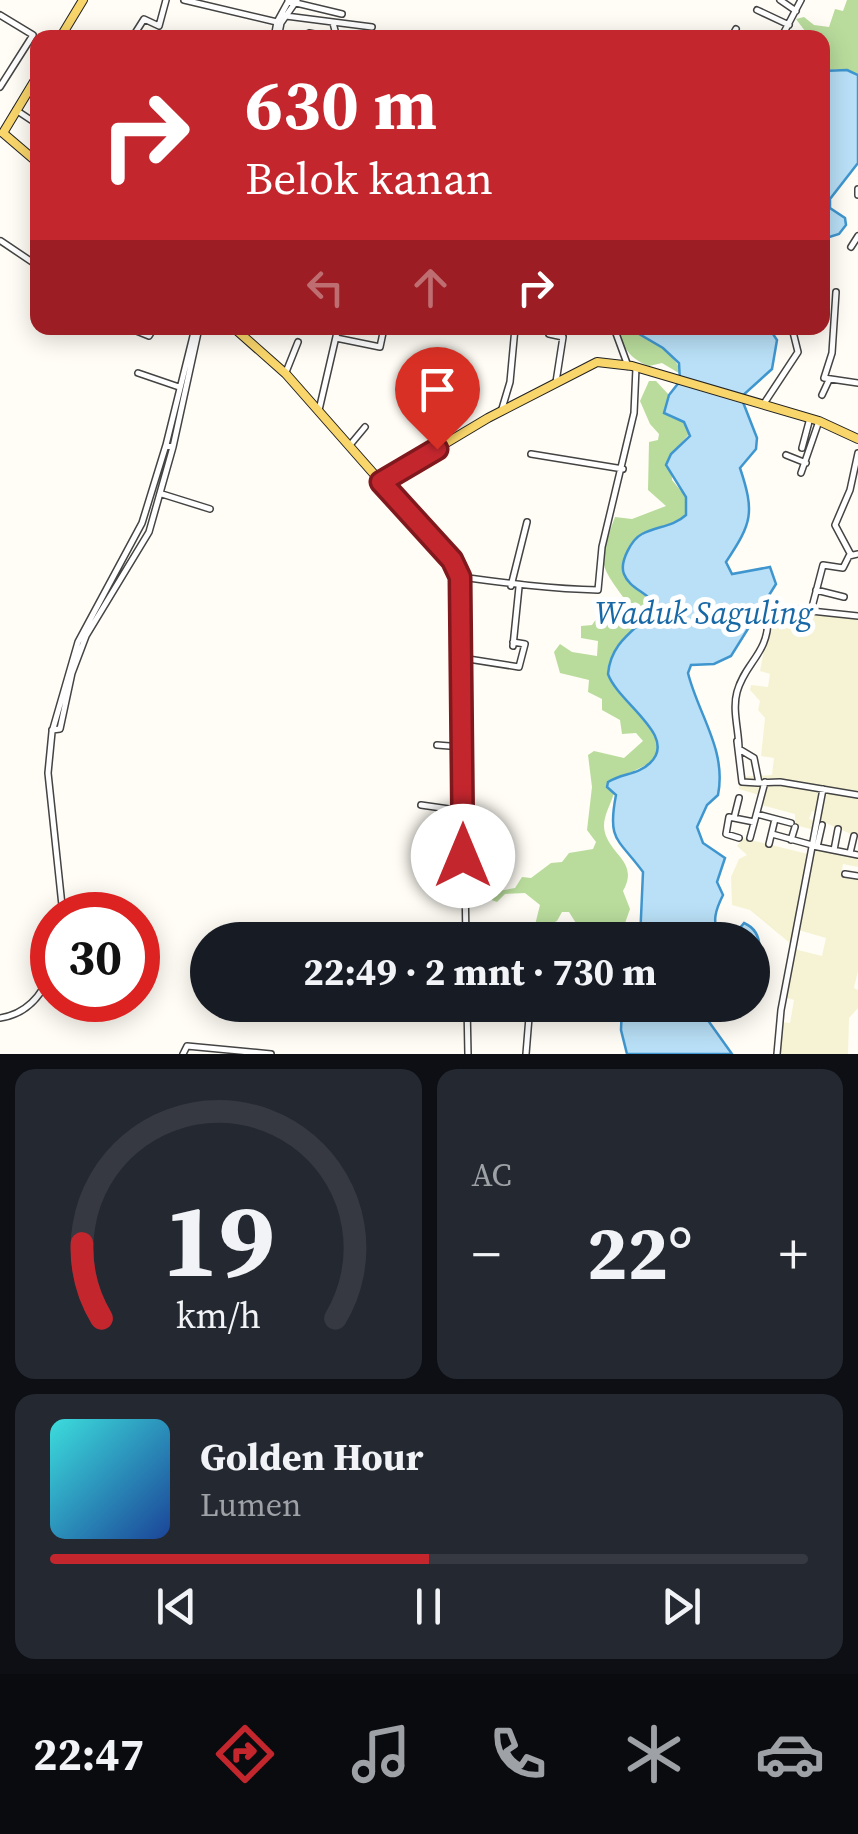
<!DOCTYPE html>
<html lang="id">
<meta charset="utf-8">
<style>
:root{--surface:#171b24;--page:#242831;--text:#f1f3f6;--muted:#9ea1a6;--line:#363941;--accent:#c4262e}
body{margin:0;font-family:"Source Serif 4",serif;background:var(--page);color:var(--text);height:100vh;display:flex;flex-direction:column;font-size:38px;white-space:nowrap}
*{box-sizing:border-box;margin:0}
p{font-size:32px;color:var(--muted)}
.icon{flex:none;width:55px;height:55px;fill:none;stroke:currentColor;stroke-width:2;stroke-linecap:round;stroke-linejoin:round}
.map{position:relative;height:1054px;overflow:hidden}
.panel{display:flex;flex-direction:column;gap:15px;padding:15px;background:#0d0f14;flex:1}
.panel>*{flex:none}
.guide{position:absolute;left:30px;top:30px;width:800px;height:305px;border-radius:20px;box-shadow:0 5px 25px #0003;background:#c4262e;color:#fff;overflow:hidden}
.speed{position:absolute;left:30px;top:892px;display:flex;gap:20px;font-size:50px;font-weight:700;text-align:center}
.speed>*{display:grid;place-content:center;width:130px;height:130px;border-radius:50%;background:var(--surface);box-shadow:0 5px 25px #0003;line-height:1}
.speed .limit{border:15px solid #d22;background:#fff;color:#111}
.pin{position:absolute;display:grid;place-items:center;width:85px;height:85px;color:#fff;margin:-102px -42px;border-radius:50% 50% 50% 0;rotate:-45deg;box-shadow:0 0 10px #0007}
.pin .icon{rotate:45deg}
.me{position:absolute;width:110px;margin:-55px;rotate:0deg;stroke-linejoin:round;filter:drop-shadow(0 0 8px #0008)}
.turn{display:flex;align-items:center;gap:35px;height:210px;padding:0 50px;font-size:45px}
.turn .icon{width:130px;height:130px;stroke-width:2.5}
.turn b{display:block;font-size:70px;line-height:85px}
.lanes{display:flex;align-items:center;height:95px;padding:0 50px;background:#0003;justify-content:center;gap:50px;direction:ltr}
.lanes .off{opacity:.35}
.big{font-size:75px;font-weight:700;line-height:1.1}
.panel .widget{flex:1;display:flex;flex-direction:column;justify-content:center;gap:15px;min-width:0;padding:0 35px;border-radius:20px;background:var(--page)}
.panel .dial{align-items:center;gap:0}
.dial svg{height:260px;overflow:visible;fill:none;stroke:var(--line);stroke-width:7;stroke-linecap:round;text-anchor:middle}
.dial text{fill:var(--text);stroke:none}
.song{display:flex;align-items:center;gap:30px}
.cover{width:120px;height:120px;border-radius:15px;background:linear-gradient(135deg,hsl(180 70% 55%),hsl(220 70% 35%))}
.played{height:10px;border-radius:5px;background:linear-gradient(90deg,var(--accent) 50%,var(--line) 50%)}
.keys{display:flex;justify-content:space-around;direction:ltr}
.heat{display:flex;justify-content:space-between;align-items:center;font-size:55px;direction:ltr}
.panel .tiles{flex:1;display:grid;gap:15px;grid-template-columns:1fr 1fr}
.widget:last-child{grid-column:span 2}
.trip{position:absolute;left:190px;top:922px;width:580px;height:100px;border-radius:50px;background:var(--surface);box-shadow:0 5px 25px #0003;font-weight:700;line-height:100px;text-align:center}
.dock{display:flex;height:160px;justify-content:space-around;align-items:center;background:#090b0e;color:var(--muted)}
.dock .icon{width:70px;height:70px}
.dock .current{color:var(--accent)}
.dock b{font-size:45px;color:var(--text)}
.map>svg:first-child{display:block}
</style>
<div class="map">
<svg width="858" height="1054" viewBox="0 0 858 1054">
<rect width="100%" height="100%" fill="#fffdf5"/>
<path fill="#f6f3d4" d="M779 610 858 618V837L821 821 822 813 812 811 809 819 816 821 814 830 795 825V814L761 805 759 795 739 789 740 777 772 775 774 758 761 756 765 718 758 710 760 701 750 690 751 685 768 687 770 674 760 671 770 619Z
M743 838 812 855 814 849 858 857V867L843 864 841 875 858 879V971L854 988 858 990V1008L849 1018 848 1054H779L782 1022 790 1023 794 1000 784 997 794 949 822 956 826 938 795 929 791 944 750 910 732 905 731 877 739 859 747 855 737 846Z"/>
<path fill="#b9dc9c" d="M847 0H858V75L837 69 823 71 822 38 801 37 805 31 796 19 804 17 814 25 829 27 835 9 843 11Z
M618 328C641 327 676 352 682 375L662 363 649 366C630 359 622 347 618 328Z
M649 381H656L669 395 665 409 670 417 684 422 690 433 671 454 672 480 686 497 687 512C670 541 630 518 623 572L656 608C632 636 619 632 608 674 620 710 674 726 652 762L607 784 614 793C610 807 601 819 605 833 612 856 639 863 623 891L630 909 619 940 584 936 569 912H562L557 921 541 928 535 925 540 905 525 893 505 894 497 902 489 899 497 896 499 891 515 888 522 877 531 878 551 863 562 862 569 853 593 849 596 842 587 830 592 787 588 755 594 751 624 758 643 741 636 733 622 734 620 720 602 710V699L588 692 589 680 560 673 554 652 560 644 572 652 597 656 598 641 581 638V626L592 625 601 612 625 611 629 605C600 564 596 567 615 517L632 519 666 506 648 490 649 442 658 440 659 434 650 424 640 401Z"/>
<path fill="#b9e0f7" stroke="#3f96cf" stroke-width="2.5" d="M847 70 858 75V163L830 199V208L845 218 846 225 839 234 823 239V71Z
M629 328H769L777 340 772 369 741 397 757 438 756 449 740 468C755 513 752 523 726 562L732 574 770 567 776 584 731 656 714 664 691 665 688 673C698 714 727 750 718 795L707 805 697 827 703 843 725 858 717 882 723 895C716 909 711 922 720 937L735 934 744 923C767 933 759 959 753 978L752 940H640L643 872C618 838 607 841 616 795L607 787 608 782C622 773 638 775 650 763 679 736 618 703 608 674 611 640 637 630 656 608 650 592 630 590 624 574 619 562 632 539 642 534 657 526 673 527 686 515V497L666 465 671 454 690 436 684 422 664 413 669 395 680 381 679 363 663 348Z
M622 1005H697L732 1054H627L621 1030Z"/>
<g fill="none" stroke-linecap="round" stroke-linejoin="round">
<g stroke="#444" stroke-width="8">
<path id="minor" d="M184 0 281 23
M780 0 796 11
M288 1 342 14
M757 10 789 25
M0 15 33 35 0 87
M286 16 372 27
M333 23 337 38
M132 38 144 19 159 26 166 0
M274 38 277 22 289 0
M278 38 281 23 297 0
M307 38 309 33 325 36
M731 38 736 29
M781 38 801 0
M16 110 31 120
M858 189V195
M1 241 38 266
M851 247 858 236
M836 292 832 353 824 378 858 383
M129 328 149 336 154 328
M614 328 628 366
M549 334 563 337 556 382
M336 338 380 347 384 328
M286 372 298 342
M138 373 179 387
M822 395 829 380
M763 405 798 352 792 328
M426 406 442 413 436 435 437 449
M319 410 338 328
M501 412 510 382 515 328
M166 445 195 328
M350 445 365 427
M802 448 810 418
M531 454 623 469
M786 455 806 463
M801 473 819 421
M381 482 452 560 460 577 466 940
M162 494 210 509
M858 554 849 556 843 568 823 565 811 611 779 608 768 617C769 654 745 662 737 692 732 710 739 731 739 749L754 758 759 783 780 782 858 795
M851 555 835 525 850 490 858 453
M460 577C506 583 552 589 598 590L602 547 634 413 636 368
M511 586 527 522
M816 590 844 597
M811 611 858 616
M513 646 519 587
M462 658 519 667 525 644 513 642
M52 730 60 729 72 673 86 636 149 532 173 447
M737 741 742 782 758 783
M437 745 462 747
M421 805 463 811
M757 814 791 823
M734 818 739 798
M772 834 812 845
M739 838 726 834 729 817 754 822
M750 838 765 782
M791 840 795 827
M769 844 775 819
M813 846 858 855
M817 847 822 825
M834 850 838 829
M850 853 854 836
M845 874 858 876
M63 915 48 773 52 732 78 642 142 523 166 445 173 447 199 328
M467 1005 468 1054
M0 1018C28 1014 43 994 52 970
M183 1054 187 1046 271 1054
M526 1054 530 1005
M777 1054 781 1010 823 789"/>
</g>
<g stroke="#222" stroke-width="10">
<path id="major" d="M60 38 83 0
M38 75 3 133 38 163
M234 328 286 374 381 482 488 418 597 362 632 366 819 421 858 439"/>
</g>
<use href="#minor" stroke="#fff" stroke-width="5"/>
<use href="#major" stroke="#f9d66b" stroke-width="8"/>
</g>
<g fill="none" stroke-linecap="round" stroke-linejoin="round">
<g stroke="#7f191e" stroke-width="25">
<path id="route" d="M437 449 381 482 452 560 460 577 463 856"/>
</g>
<use href="#route" stroke="#c4262e" stroke-width="18"/>
</g>
<g text-anchor="middle" dominant-baseline="central" stroke-width="10" stroke-linejoin="round" paint-order="stroke">
<g font-size="32" font-style="italic" fill="#1768a6" stroke="#fff">
<text x="704" y="613">Waduk Saguling</text>
</g>
</g>
</svg>
<div class="speed"><div class="limit">30</div></div>
<div class="pin" style="left:437px;top:449px;background:#d93025"><svg class="icon" aria-label="arrive" viewBox="0 0 24 24"><path d="M6 21V4h12l-3 4 3 4H6"/></svg></div>
<svg class="me" style="left:463px;top:856px" viewBox="-20 -20 40 40"><circle r="19" fill="#fff"/><path d="M0-13L10 11 0 6-10 11z" fill="#c4262e"/></svg>
<div class="trip">22:49 · 2 mnt · 730 m</div>
<div class="guide">
<div class="turn"><svg class="icon" aria-label="right" viewBox="0 0 24 24"><path d="M7 20v-9h11M14 6l5 5-5 5"/></svg><div><b>630 m</b>Belok kanan</div></div>
<div class="lanes"><svg class="icon off" aria-label="left" viewBox="0 0 24 24"><path d="M17 20v-9H6M10 6l-5 5 5 5"/></svg><svg class="icon off" aria-label="ahead" viewBox="0 0 24 24"><path d="M12 20V5M6 11l6-6 6 6"/></svg><svg class="icon" aria-label="right" viewBox="0 0 24 24"><path d="M7 20v-9h11M14 6l5 5-5 5"/></svg></div>
</div>
</div>
<section class="panel">
<div class="tiles">
<div class="widget dial"><svg viewBox="0 0 100 80">
<path d="M14 69A42 42 0 1 1 86 69"/>
<path d="M14 69A42 42 0 0 1 8 46" stroke="#c4262e"/>
<text x="50" y="56" font-size="32" font-weight="700">19</text>
<text x="50" y="72" font-size="11">km/h</text>
</svg></div>
<div class="widget"><p>AC</p>
<div class="heat"><a>−</a><b class="big">22°</b><a>+</a></div>
</div>
<div class="widget">
<div class="song"><i class="cover"></i><div><b>Golden Hour</b><p>Lumen</p></div></div>
<div class="played"></div>
<div class="keys"><svg class="icon" aria-label="previous" viewBox="0 0 24 24"><path d="M18 5L8 12l10 7zM5 5v14"/></svg><svg class="icon" aria-label="pause" viewBox="0 0 24 24"><path d="M8 5v14M16 5v14"/></svg><svg class="icon" aria-label="next" viewBox="0 0 24 24"><path d="M6 5l10 7-10 7zM19 5v14"/></svg></div>
</div>
</div>
</section>
<nav class="dock">
<b>22:47</b>
<svg class="icon current" aria-label="directions" viewBox="0 0 24 24"><path d="M12 3l9 9-9 9-9-9zM9 14v-3h6M13 9l2 2-2 2"/></svg>
<svg class="icon" aria-label="music" viewBox="0 0 24 24"><path d="M9 18V5l10-2v13"/><circle cx="6" cy="18" r="3"/><circle cx="16" cy="16" r="3"/></svg>
<svg class="icon" aria-label="phone" viewBox="0 0 24 24"><path d="M5 4h4l2 5-3 2q2 4 5 5l2-3 5 2v4C11 20 4 13 5 4z"/></svg>
<svg class="icon" aria-label="climate" viewBox="0 0 24 24"><path d="M12 3v18M4 7l16 10M4 17L20 7"/></svg>
<svg class="icon" aria-label="car" viewBox="0 0 24 24"><path d="M5 17H2v-5l4-1 3-4h7l3 4 3 1v5h-3M9 17h6M6 11h13"/><circle cx="7" cy="17" r="2"/><circle cx="17" cy="17" r="2"/></svg>
</nav>
